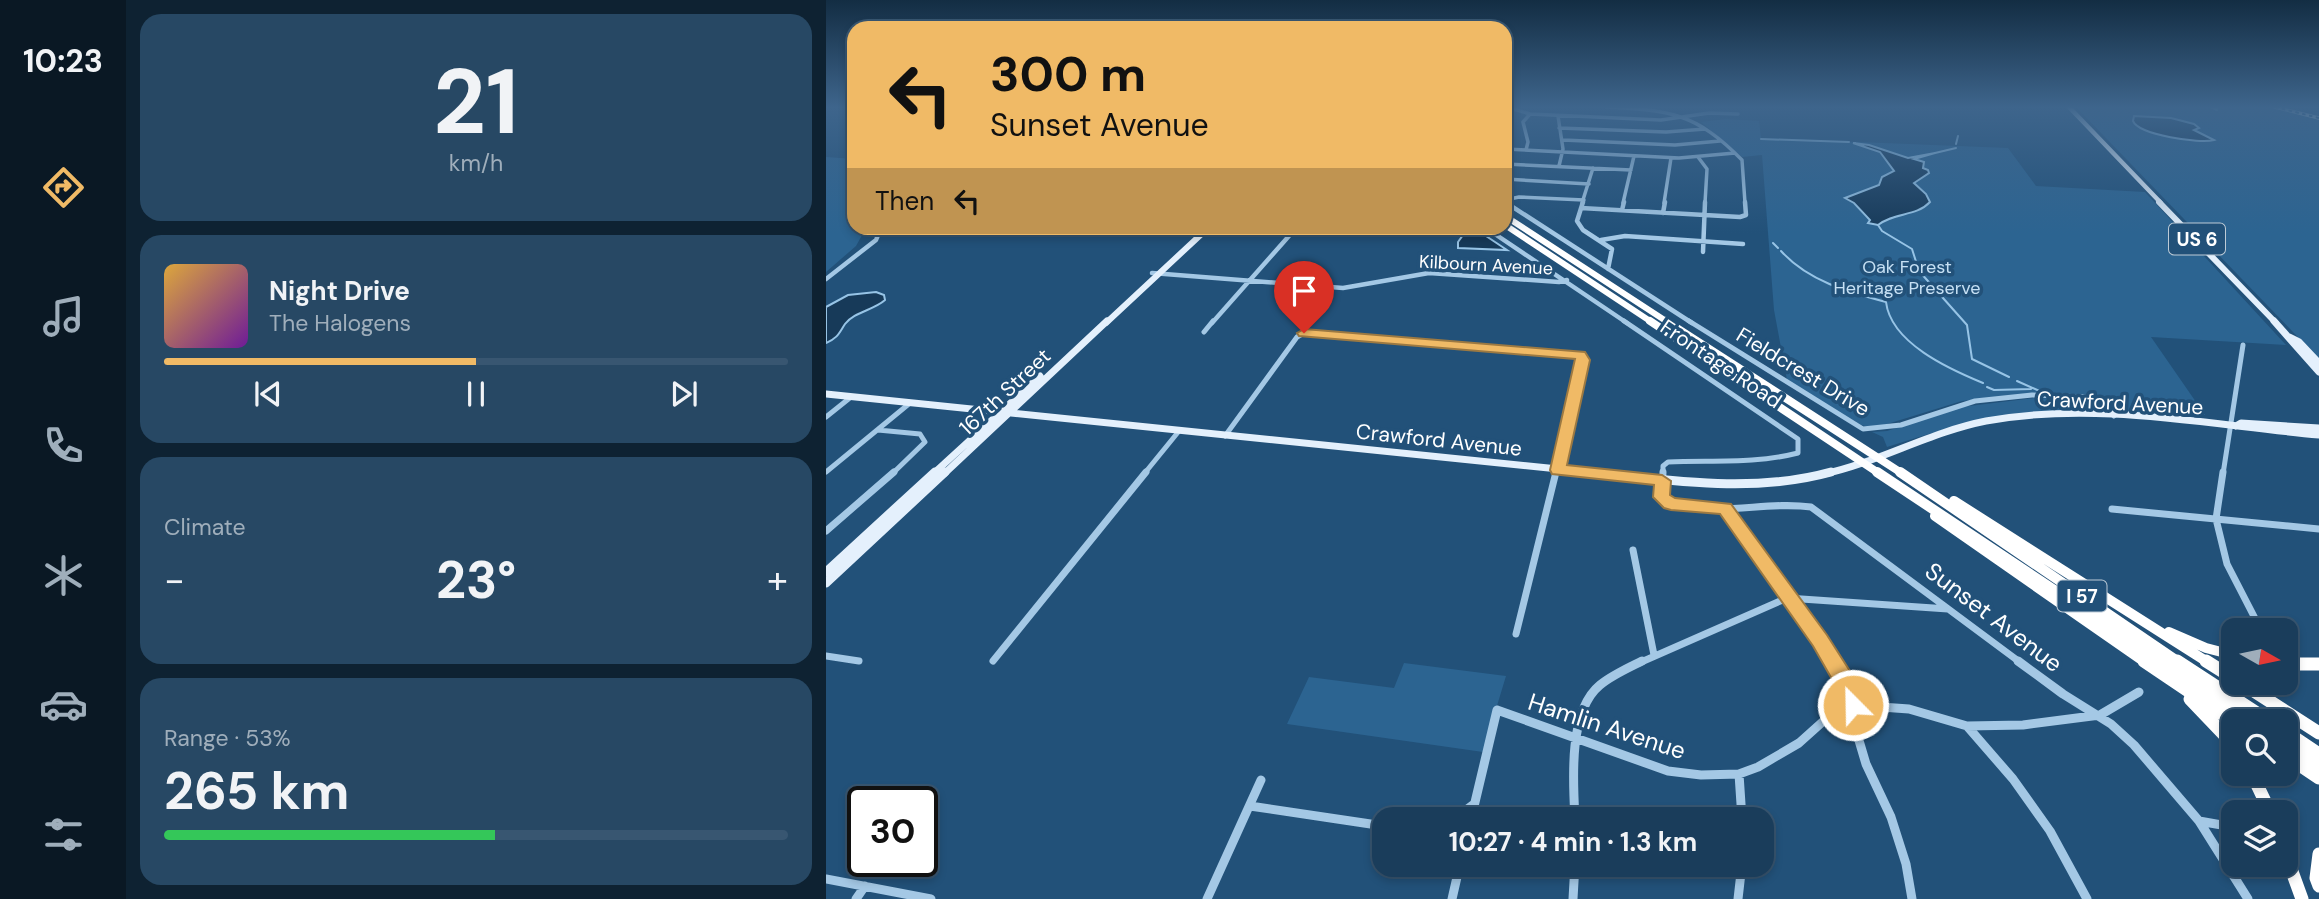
<!DOCTYPE html>
<meta charset="utf-8">
<style>
:root{--surface:#1a3d5b;--page:#274864;--text:#f1f3f6;--muted:#9faebb;--line:#385671;--accent:#f0ba66}
body{margin:0;font-family:"DM Sans",sans-serif;background:var(--page);color:var(--text);height:100vh;display:flex;flex-direction:column;font-size:26px;white-space:nowrap}
*{box-sizing:border-box;margin:0}
p{font-size:23px;color:var(--muted)}
.icon{flex:none;width:38px;height:38px;fill:none;stroke:currentColor;stroke-width:2;stroke-linecap:round;stroke-linejoin:round}
.map{position:relative;flex:1;overflow:hidden}
.panel{display:flex;flex-direction:column;gap:14px;padding:14px;background:#0e2232;width:700px}
.panel>*{flex:none}
.banner{position:absolute;left:21px;top:21px;width:665px;height:214px;border-radius:21px;box-shadow:0 4px 10px #0003,0 0 0 2px var(--line);background:#f0ba66;color:#111;overflow:hidden}
.needle{width:46px;rotate:99deg}
.tools{position:absolute;left:1395px;top:618px;display:grid;gap:14px}
.tools a{display:grid;place-items:center;width:77px;height:77px;border-radius:14px;background:var(--surface);box-shadow:0 4px 10px #0003,0 0 0 2px var(--line);font-size:35px}
.speed{position:absolute;left:21px;top:786px;display:flex;gap:14px;font-size:35px;font-weight:700;text-align:center}
.speed>*{display:grid;place-content:center;width:91px;height:91px;border-radius:50%;background:var(--surface);box-shadow:0 4px 10px #0003,0 0 0 2px var(--line);line-height:1}
.speed .limit{border:4px solid #111;border-radius:10px;background:#fff;color:#111}
.pin{position:absolute;display:grid;place-items:center;width:60px;height:60px;color:#fff;margin:-72px -30px;border-radius:50% 50% 50% 0;rotate:-45deg;box-shadow:0 0 7px #0007}
.pin .icon{rotate:45deg}
.me{position:absolute;width:77px;margin:-38px;rotate:337deg;stroke-linejoin:round;filter:drop-shadow(0 0 5px #0008)}
.turn{display:flex;align-items:center;gap:24px;height:147px;padding:0 28px;font-size:32px}
.turn .icon{width:91px;height:91px;stroke-width:2.5}
.turn b{display:block;font-size:49px;line-height:60px}
.then{display:flex;align-items:center;height:66px;padding:0 28px;background:#0003;gap:14px;font-size:26px}
.big{font-size:52px;font-weight:700;line-height:1.1}
.panel .card{flex:1;display:flex;flex-direction:column;justify-content:center;gap:10px;min-width:0;padding:0 24px;border-radius:21px;background:var(--page)}
.panel .dial{align-items:center;gap:0}
.dial b{font-size:91px;line-height:1}
.song{display:flex;align-items:center;gap:21px}
.cover{width:84px;height:84px;border-radius:10px;background:linear-gradient(135deg,hsl(40 70% 55%),hsl(280 70% 35%))}
.played{height:7px;border-radius:4px;background:linear-gradient(90deg,var(--accent) 50%,var(--line) 50%)}
.keys{display:flex;justify-content:space-around;direction:ltr}
.heat{display:flex;justify-content:space-between;align-items:center;font-size:38px;direction:ltr}
.charge{height:10px;border-radius:5px;background:linear-gradient(90deg,#34c759 53%,var(--line) 0)}
.trip{position:absolute;left:546px;top:807px;width:402px;height:70px;border-radius:21px;background:var(--surface);box-shadow:0 4px 10px #0003,0 0 0 2px var(--line);font-weight:700;line-height:70px;text-align:center}
main{display:flex;flex:1;min-height:0}
.tabs{display:flex;flex-direction:column;width:126px;justify-content:space-around;align-items:center;background:#0a1824;color:var(--muted)}
.tabs .icon{width:49px;height:49px}
.tabs .current{color:var(--accent)}
.tabs b{font-size:32px;color:var(--text)}
.map>svg:first-child{display:block}
</style>
<main>
<nav class="tabs">
<b>10:23</b>
<svg class="icon current" aria-label="directions" viewBox="0 0 24 24"><path d="M12 3l9 9-9 9-9-9zM9 14v-3h6M13 9l2 2-2 2"/></svg>
<svg class="icon" aria-label="music" viewBox="0 0 24 24"><path d="M9 18V5l10-2v13"/><circle cx="6" cy="18" r="3"/><circle cx="16" cy="16" r="3"/></svg>
<svg class="icon" aria-label="phone" viewBox="0 0 24 24"><path d="M5 4h4l2 5-3 2q2 4 5 5l2-3 5 2v4C11 20 4 13 5 4z"/></svg>
<svg class="icon" aria-label="climate" viewBox="0 0 24 24"><path d="M12 3v18M4 7l16 10M4 17L20 7"/></svg>
<svg class="icon" aria-label="car" viewBox="0 0 24 24"><path d="M5 17H2v-5l4-1 3-4h7l3 4 3 1v5h-3M9 17h6M6 11h13"/><circle cx="7" cy="17" r="2"/><circle cx="17" cy="17" r="2"/></svg>
<svg class="icon" aria-label="filters" viewBox="0 0 24 24"><path d="M4 7h16M4 17h16"/><circle cx="9" cy="7" r="2"/><circle cx="15" cy="17" r="2"/></svg>
</nav>
<section class="panel">
<div class="card dial"><b>21</b><p>km/h</p></div>
<div class="card">
<div class="song"><i class="cover"></i><div><b>Night Drive</b><p>The Halogens</p></div></div>
<div class="played"></div>
<div class="keys"><svg class="icon" aria-label="previous" viewBox="0 0 24 24"><path d="M18 5L8 12l10 7zM5 5v14"/></svg><svg class="icon" aria-label="pause" viewBox="0 0 24 24"><path d="M8 5v14M16 5v14"/></svg><svg class="icon" aria-label="next" viewBox="0 0 24 24"><path d="M6 5l10 7-10 7zM19 5v14"/></svg></div>
</div>
<div class="card"><p>Climate</p>
<div class="heat"><a>−</a><b class="big">23°</b><a>+</a></div>
</div>
<div class="card"><p>Range · 53%</p><b class="big">265 km</b><div class="charge"></div></div>
</section>
<div class="map">
<svg width="1493" height="899" viewBox="0 0 1493 899">
<rect width="100%" height="100%" fill="#225179"/>
<path fill="#2c6491" d="M1250 107H1446L1493 118V359Z
M900 119 933 121 935 138 1182 148 1210 186 1319 192 1460 345 1325 337 1379 415 1342 417 1295 412 1268 396 1207 393 1136 401 1058 425 1043 427 1035 425 961 380 948 310 936 155 916 157 875 122Z
M0 157 28 159V228H40L30 246 0 272Z
M1208 398 1255 399 1280 408 1276 412C1197 406 1135 423 1061 447L1057 437 1046 432 1061 431 1135 407Z
M578 663 680 676 657 752 461 724 483 677 568 688Z"/>
<path fill="#173a59" stroke="#97c4e6" stroke-width="2" d="M1308 116 1345 118 1368 124 1373 128 1368 130 1388 140C1374 144 1313 135 1307 121Z
M1027 143 1043 145 1082 158 1109 153 1088 159 1098 162 1097 168 1102 170 1103 173 1088 183 1100 194 1104 202C1090 217 1068 212 1052 225L1042 223 1044 220 1028 203 1019 198 1053 185 1056 177 1068 171 1054 152Z
M642 228H648L681 250 632 248V242Z
M50 292 58 295 59 300C48 310 28 312 19 324 13 333 12 338 0 343V307L22 295Z"/>
<g fill="none" stroke-linecap="round" stroke-linejoin="round">
<path stroke="#97c4e6" stroke-width="2" d="M1384 107 1391 110V107
M1403 107H1438
M935 139 1023 142
M1130 144 1132 136
M1109 153 1130 148
M1052 225 1056 231 1086 249 1093 271 1141 325 1146 359 1183 377
M947 243 952 248
M955 251C982 281 1022 292 1060 302 1065 343 1123 369 1157 383
M1191 381 1218 393
M1161 387 1168 390 1205 389
M1223 399 1227 404"/>
<path stroke="#a4c8e5" stroke-width="3.5" d="M681 107 704 114 835 120 883 113 912 114
M780 107C844 110 870 113 916 160L919 203
M732 116 737 149 733 166
M733 128 840 132 879 129
M737 140 849 145 894 141
M679 149 853 158 909 153
M700 150 702 142 697 122 704 114
M872 157 881 169 879 203
M679 164 805 170
M679 179 763 184
M679 200 693 197 758 200
M756 203 767 168
M797 203 808 156
M838 203 845 158"/>
<path stroke="#a4c8e5" stroke-width="4.5" d="M679 202 866 323
M757 202 751 221 757 230 786 249 782 269
M755 208 914 217 920 215 919 202
M796 210 798 202
M837 213 839 202
M660 228 801 323
M775 240 799 236 917 244
M877 252 879 202
M326 273 517 288 603 273 733 282 741 280
M0 279 50 240 55 228
M386 323 470 228"/>
<path stroke="#a4c8e5" stroke-width="5" d="M798 321 972 439V453C929 464 886 460 842 462L837 466V474
M863 321 1037 429 1075 425 1149 401 1206 395 1262 397 1276 403 1288 416
M378 332 387 321
M0 417 25 397
M52 430 94 434 99 442 66 474
M399 436 471 337 478 333 754 355 757 360 729 474
M0 472 84 403
M318 474 353 431
M1397 474 1417 345"/>
<path stroke="#a4c8e5" stroke-width="7" d="M837 472 836 497C882 521 935 500 985 507L1195 663
M1397 472 1390 519 1401 564 1435 630
M899 509 994 640 1007 663
M1286 509 1493 529
M0 531 68 472
M807 550 828 655
M690 634 730 472
M0 656 33 661
M167 661 320 472
M813 663 961 598 1122 609"/>
<path stroke="#a4c8e5" stroke-width="9" d="M1006 661 1026 696 1029 727 1040 764 1065 817 1080 864 1086 899
M1192 661 1237 694 1285 724 1308 745 1373 821 1422 899
M1141 726 1187 779 1224 831 1261 899
M913 774 916 819
M424 806 558 826
M628 819 648 804
M645 819 671 710 842 771 875 775 913 774 932 767 973 743 1002 717 1027 705 1083 709 1141 726 1197 725 1274 715 1313 692
M749 819C747 782 742 711 774 685 786 675 802 668 816 661
M1373 821 1407 827
M0 879 105 899
M30 899 39 886
M381 899 435 780
M626 899 634 864
M747 899 749 864
M912 899 916 864"/>
<path stroke="#e4f0fc" stroke-width="4.5" d="M1243 107 1335 203"/>
<path stroke="#e4f0fc" stroke-width="6" d="M1333 202 1450 323
M280 323 382 228"/>
<path stroke="#e4f0fc" stroke-width="7" d="M1448 321 1493 372
M1463 337 1473 342 1493 363
M0 394 781 474
M1410 426 1415 423 1493 428
M107 474 214 376
M118 474 281 321
M998 474C1053 462 1104 432 1160 421 1270 401 1383 425 1493 435"/>
<path stroke="#e4f0fc" stroke-width="9" d="M764 472C843 480 926 494 1005 472
M0 572 109 472
M0 583 119 472"/>
<path stroke="#fff" stroke-width="6" d="M679 216 843 323
M679 225 827 323"/>
<path stroke="#fff" stroke-width="8" d="M824 321 1054 474
M840 321 1077 474"/>
<path stroke="#fff" stroke-width="10" d="M1051 472 1338 663
M1074 472 1354 663
M1128 501 1383 663
M1109 516 1320 663
M1343 632 1380 648 1407 655"/>
<path stroke="#fff" stroke-width="13" d="M1318 661 1407 721
M1336 661 1426 721
M1351 661 1443 721
M1380 661 1407 678
M1460 664H1493
M1414 682 1493 733
M1364 699 1407 744
M1460 732 1493 754
M1460 743 1493 765
M1460 756 1493 778
M1426 774 1444 812
M1493 854 1490 878 1493 886
M1460 855 1476 899"/>
<g stroke="#fff" stroke-width="3.5">
<path id="rail" d="M1449 107 1493 118"/>
</g>
<use href="#rail" stroke="#225179" stroke-width="2" stroke-dasharray="3.5" stroke-linecap="butt"/>
</g>
<linearGradient id="sky" x2="0" y2="1"><stop stop-color="#132d43"/><stop offset="0.46" stop-color="#3e658c"/><stop offset="1" stop-color="#3e658c" stop-opacity="0"/></linearGradient>
<rect width="1493" height="233" fill="url(#sky)"/>
<path fill="#f0ba66" stroke="#9c7942" stroke-width="2" d="M478 329 759 352 764 360 741 465 836 475 845 481 844 495 849 498 905 504 1001 635 1029 679 1038 705 1035 712 1027 715 1020 712 1011 688 987 646 894 514 845 510 838 508 827 497 828 485 726 474 724 470 749 359 473 336 471 333Z"/>
<g text-anchor="middle" dominant-baseline="central" stroke-width="7" stroke-linejoin="round" paint-order="stroke">
<g font-size="18" fill="#fff" stroke="#225179">
<text transform="translate(660 265) rotate(3)">Kilbourn Avenue</text>
</g>
<g font-size="18" fill="#c6e0f4" stroke="#225179">
<text x="1081" y="267">Oak Forest<tspan x="1081" dy="21">Heritage Preserve</tspan></text>
</g>
<g fill="#225179" stroke="#bdcbd7" stroke-width="2">
<rect x="1343" y="223.5" width="56" height="31" rx="5"/>
<rect x="1231.5" y="580.5" width="49" height="31" rx="5"/>
</g>
<g font-size="19" font-weight="bold" fill="#fff">
<text x="1371" y="239">US 6</text>
<text x="1256" y="596">I 57</text>
</g>
<g font-size="21" fill="#fff" stroke="#225179">
<text transform="translate(895 364) rotate(34)">Frontage Road</text>
<text transform="translate(977 372) rotate(31)">Fieldcrest Drive</text>
<text transform="translate(179 392) rotate(-43)">167th Street</text>
<text transform="translate(1294 403) rotate(3)">Crawford Avenue</text>
<text transform="translate(613 440) rotate(6)">Crawford Avenue</text>
</g>
<g font-size="24" fill="#fff" stroke="#225179">
<text transform="translate(1168 617) rotate(37)">Sunset Avenue</text>
<text transform="translate(781 726) rotate(18)">Hamlin Avenue</text>
</g>
</g>
</svg>
<div class="tools">
<a><svg class="needle" viewBox="-14 -14 28 28"><path d="M0-13l5 13h-10z" fill="#e53935"/><path d="M0 13l5-13h-10z" fill="#9faebb"/></svg></a>
<a><svg class="icon" aria-label="search" viewBox="0 0 24 24"><circle cx="10" cy="10" r="6"/><path d="M15 15l6 6"/></svg></a>
<a><svg class="icon" aria-label="layers" viewBox="0 0 24 24"><path d="M12 4l9 5-9 5-9-5zM3 14l9 5 9-5"/></svg></a>
</div>
<div class="speed"><div class="limit">30</div></div>
<div class="pin" style="left:478px;top:333px;background:#d93025"><svg class="icon" aria-label="arrive" viewBox="0 0 24 24"><path d="M6 21V4h12l-3 4 3 4H6"/></svg></div>
<svg class="me" style="left:1027px;top:705px" viewBox="-20 -20 40 40"><circle r="17" fill="#f0ba66" stroke="#fff" stroke-width="3"/><path d="M0-11L8 9 0 5-8 9z" fill="#fff"/></svg>
<div class="trip">10:27 · 4 min · 1.3 km</div>
<div class="banner">
<div class="turn"><svg class="icon" aria-label="left" viewBox="0 0 24 24"><path d="M17 20v-9H6M10 6l-5 5 5 5"/></svg><div><b>300 m</b>Sunset Avenue</div></div>
<div class="then">Then<svg class="icon" aria-label="left" viewBox="0 0 24 24"><path d="M17 20v-9H6M10 6l-5 5 5 5"/></svg></div>
</div>
</div>
</main>
